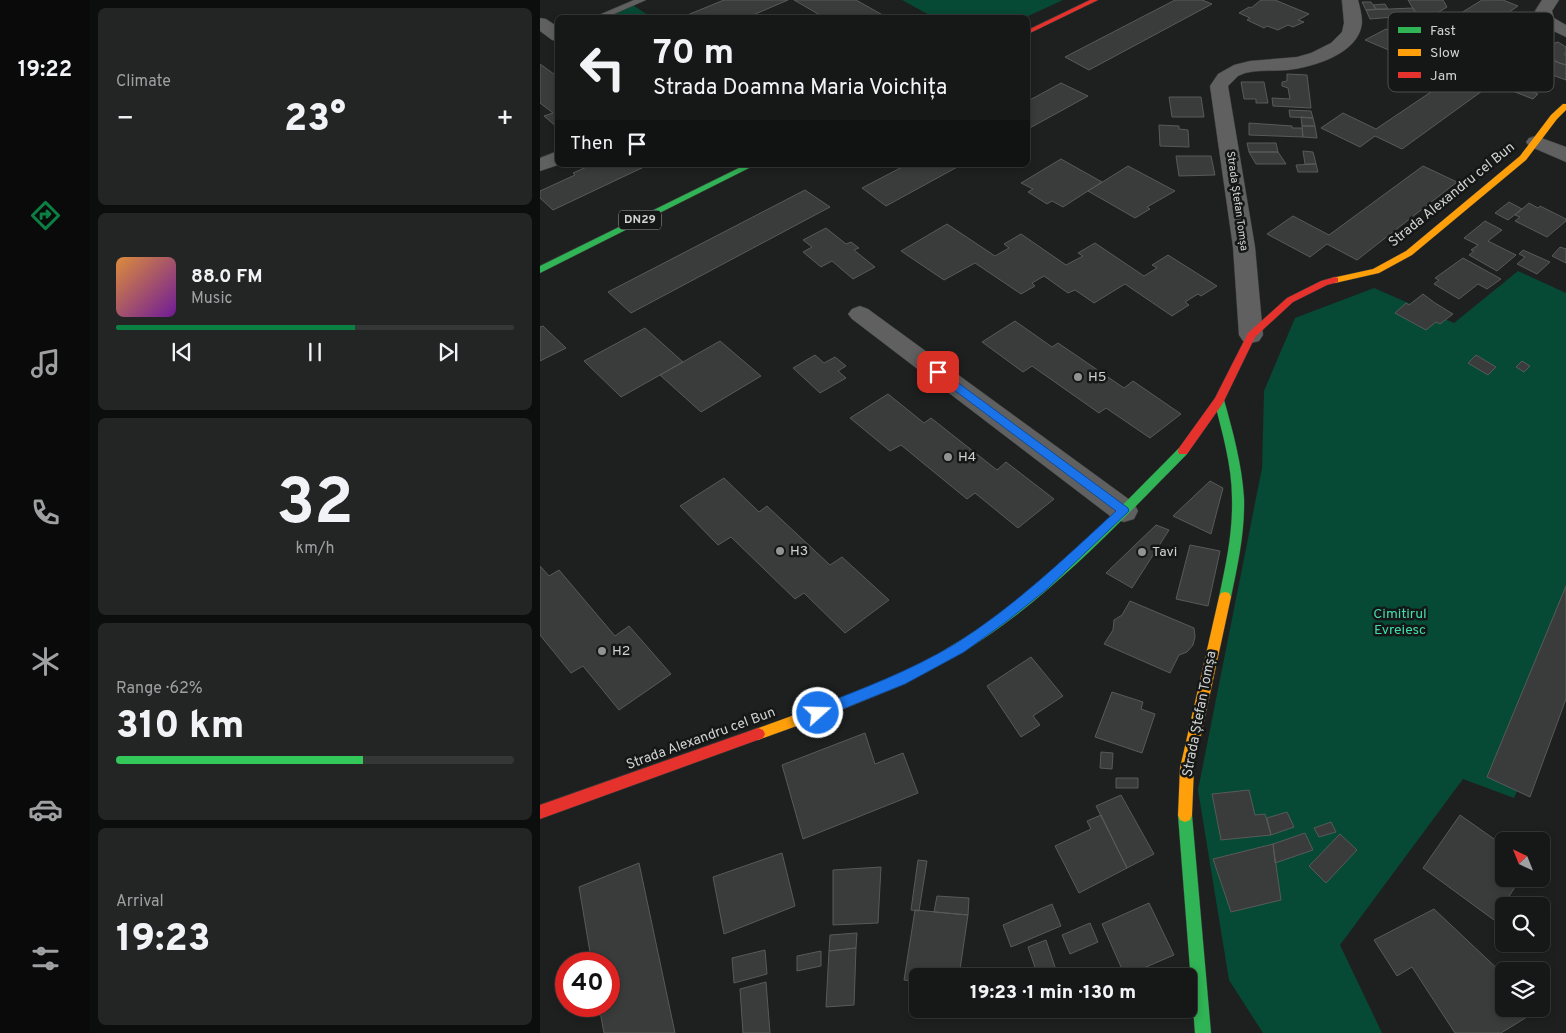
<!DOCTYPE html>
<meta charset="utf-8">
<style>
:root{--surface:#161817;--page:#232524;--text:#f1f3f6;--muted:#9ea0a1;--line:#353736;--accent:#0b8043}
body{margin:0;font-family:Overpass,sans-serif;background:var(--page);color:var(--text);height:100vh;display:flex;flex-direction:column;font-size:19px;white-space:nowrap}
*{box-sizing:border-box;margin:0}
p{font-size:16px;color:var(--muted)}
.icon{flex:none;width:28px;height:28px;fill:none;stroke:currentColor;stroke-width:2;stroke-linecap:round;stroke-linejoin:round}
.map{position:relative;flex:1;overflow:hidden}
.sheet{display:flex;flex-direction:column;gap:8px;padding:8px;background:#0c0d0d;width:450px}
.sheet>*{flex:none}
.top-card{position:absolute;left:15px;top:15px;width:475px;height:152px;border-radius:8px;box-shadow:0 2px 8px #0003,0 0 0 1px var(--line);background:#161817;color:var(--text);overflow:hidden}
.needle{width:32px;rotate:317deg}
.tools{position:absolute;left:955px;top:832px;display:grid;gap:10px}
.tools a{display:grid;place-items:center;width:55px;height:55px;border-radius:8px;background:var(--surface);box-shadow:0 2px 8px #0003,0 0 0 1px var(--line);font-size:25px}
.speed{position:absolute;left:15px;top:952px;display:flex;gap:10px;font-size:25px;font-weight:700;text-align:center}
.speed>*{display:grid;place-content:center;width:65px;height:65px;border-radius:50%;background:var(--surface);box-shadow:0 2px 8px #0003,0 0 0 1px var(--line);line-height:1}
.speed .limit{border:8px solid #d22;background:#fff;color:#111}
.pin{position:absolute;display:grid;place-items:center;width:42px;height:42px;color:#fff;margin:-21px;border-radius:10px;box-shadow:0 2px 8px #0006}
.me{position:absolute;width:55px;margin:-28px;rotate:70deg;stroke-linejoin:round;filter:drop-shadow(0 0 4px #0008)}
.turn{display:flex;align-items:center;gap:18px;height:105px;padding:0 15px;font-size:22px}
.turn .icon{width:65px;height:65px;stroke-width:2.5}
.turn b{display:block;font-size:35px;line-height:42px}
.then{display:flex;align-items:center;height:48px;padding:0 15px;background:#0003;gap:10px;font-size:19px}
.big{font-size:38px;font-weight:800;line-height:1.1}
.sheet .tile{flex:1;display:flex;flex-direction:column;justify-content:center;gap:8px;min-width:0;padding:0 18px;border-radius:8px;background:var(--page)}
.sheet .dial{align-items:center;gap:0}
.dial b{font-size:65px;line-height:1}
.song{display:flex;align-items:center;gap:15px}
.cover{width:60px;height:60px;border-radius:8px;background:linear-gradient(135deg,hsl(30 70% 55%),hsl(280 70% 35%))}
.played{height:5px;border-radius:2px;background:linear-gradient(90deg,var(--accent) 60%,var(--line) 60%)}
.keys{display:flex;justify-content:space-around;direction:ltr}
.heat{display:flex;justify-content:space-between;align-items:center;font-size:28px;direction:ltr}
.charge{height:8px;border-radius:4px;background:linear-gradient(90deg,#34c759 62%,var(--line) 0)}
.trip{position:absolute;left:369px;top:968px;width:288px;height:50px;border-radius:8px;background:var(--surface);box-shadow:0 2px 8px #0003,0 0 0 1px var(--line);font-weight:800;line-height:50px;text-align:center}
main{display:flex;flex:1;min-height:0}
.dock{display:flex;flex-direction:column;width:90px;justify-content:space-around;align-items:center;background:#090a09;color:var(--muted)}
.dock .icon{width:35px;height:35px}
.dock .selected{color:var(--accent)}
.dock b{font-size:22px;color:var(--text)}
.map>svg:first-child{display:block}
</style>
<main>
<nav class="dock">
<b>19:22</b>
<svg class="icon selected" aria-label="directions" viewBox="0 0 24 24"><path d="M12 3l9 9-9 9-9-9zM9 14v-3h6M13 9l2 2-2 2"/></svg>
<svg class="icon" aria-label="music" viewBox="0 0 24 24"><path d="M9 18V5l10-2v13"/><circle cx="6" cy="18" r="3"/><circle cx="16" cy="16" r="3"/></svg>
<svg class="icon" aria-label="phone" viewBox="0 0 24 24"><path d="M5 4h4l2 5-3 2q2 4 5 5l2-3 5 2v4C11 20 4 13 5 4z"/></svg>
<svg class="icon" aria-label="climate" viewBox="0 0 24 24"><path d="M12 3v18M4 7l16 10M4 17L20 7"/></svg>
<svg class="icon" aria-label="car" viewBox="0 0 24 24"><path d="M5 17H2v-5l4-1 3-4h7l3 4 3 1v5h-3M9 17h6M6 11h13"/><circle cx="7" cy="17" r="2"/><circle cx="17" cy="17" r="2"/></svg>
<svg class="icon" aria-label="filters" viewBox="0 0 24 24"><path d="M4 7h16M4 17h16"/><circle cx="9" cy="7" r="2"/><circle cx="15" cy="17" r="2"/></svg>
</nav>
<section class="sheet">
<div class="tile"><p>Climate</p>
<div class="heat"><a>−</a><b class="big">23°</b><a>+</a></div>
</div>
<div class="tile">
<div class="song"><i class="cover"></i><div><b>88.0 FM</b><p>Music</p></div></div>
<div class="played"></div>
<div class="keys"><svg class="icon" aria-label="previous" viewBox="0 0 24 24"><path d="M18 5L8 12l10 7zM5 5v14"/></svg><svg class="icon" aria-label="pause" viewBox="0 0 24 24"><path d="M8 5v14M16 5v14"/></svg><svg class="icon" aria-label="next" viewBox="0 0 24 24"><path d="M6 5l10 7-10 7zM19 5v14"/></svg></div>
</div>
<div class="tile dial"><b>32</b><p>km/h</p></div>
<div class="tile"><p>Range · 62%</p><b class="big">310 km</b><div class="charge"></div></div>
<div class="tile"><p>Arrival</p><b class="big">19:23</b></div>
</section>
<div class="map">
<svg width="1026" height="1033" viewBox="0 0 1026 1033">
<rect width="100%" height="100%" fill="#1e201f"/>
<path fill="#064935" d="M362 0H523L486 17 395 18Z
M91 4 111 17 56 18Z
M978 271 1026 293V661L991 758 974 798 923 779 800 945 842 1033H723L689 980 658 790 722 468 724 391 755 318 834 288 914 323Z"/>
<path fill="#3a3c3b" stroke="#585a59" d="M184 0H248L206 18H140Z
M254 0H316L348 18H285Z
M635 0H662L672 4 549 70 525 57Z
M721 0H735L769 14 758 20 764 22 753 27 748 25 738 30 727 26 724 28 707 20 710 18 699 13 709 7 711 8Z
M868 0H903L907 7 894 15H877Z
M942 0H963L978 6 901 58 876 48 863 56 825 40 846 29 876 41Z
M822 2H831L836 9 826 10Z
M845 4 848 9H836L833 5Z
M873 8 877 15 830 19 826 10Z
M1018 42 1026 47V54H1024L1026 56V65L1019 63 998 49Z
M1014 61 1026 65V80L1004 72 1000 68 1005 66 1009 67Z
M0 64 18 77V128L4 116 13 113 0 103Z
M919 73 949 86 862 149 835 136 820 147 781 128 803 113 836 129Z
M747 74 767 75 771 108 733 106 732 98 750 99 748 88 742 86V82L747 81Z
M701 82H724L728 103H716V99H704Z
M521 83 548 96 488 129V101Z
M976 85 998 94 993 99 970 90Z
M629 97H661L664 117H632Z
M749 110 771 111 773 118 750 117Z
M761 117 773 118 775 126H762Z
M709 123 752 126V128H762L763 137 709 135Z
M619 125 639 126V129L648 130 649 147 620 146Z
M762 126H775L777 138 763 137Z
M707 143H736L738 152H709Z
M763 151 773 152 776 164H765Z
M709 152H738L746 164H716Z
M636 156H671L675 175 639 176Z
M521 159 562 182 523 207 512 201 507 204 488 192 493 189 481 183Z
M776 164 778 172H758L756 165Z
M51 165H108L13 210 0 198V191L35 175 33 173Z
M366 165H421L346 206 322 188Z
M588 166 635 191 607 207 610 209 595 218 548 191Z
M883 166 917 182 817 260 787 244 770 257 727 234 753 216 789 235Z
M265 190 290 207 91 313 68 292Z
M969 202 982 209 968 220 955 213Z
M989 203 998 208 1000 206 1026 219V221L1007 237 975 221 980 217 975 215Z
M945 221 962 230 948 241 976 255 957 271 929 255 934 251 931 250 938 245 924 238Z
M407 224 455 256 469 248 464 244 481 234 526 265 543 256 538 253 555 243 604 276 617 268 612 265 628 255 677 286 661 296 658 294 645 302 649 305 632 316 585 284 554 303 535 290 528 293 504 276 492 283 495 286 481 294 435 263 404 280 361 251Z
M286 228 306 244 311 242 319 248 314 250 335 267 313 279 292 261 281 267 263 252 272 247 263 240Z
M1020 247 1026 249V263L1012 256Z
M983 250 1010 262 997 274 977 264 985 257 979 254Z
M923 258 961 279 947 289 938 284 919 299 894 284 899 280 895 278Z
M883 294 895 303 913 314 900 324 896 322 886 330 855 313 866 303 869 305Z
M475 321 512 347 518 343 584 388 593 381 641 414 610 438 566 408 559 413 492 366 483 372 442 342Z
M3 326 26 348 0 361V327Z
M105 328 143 362 81 397 44 361Z
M180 341 221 376 161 412 120 375Z
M275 355 284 363 295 357 306 366 298 371 306 378 280 393 253 368Z
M936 355 956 367 948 375 928 363Z
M982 361 990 366 984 372 976 367Z
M348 394 384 423 391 418 457 470 466 462 514 499 478 528 435 493 427 499 361 445 350 451 310 418Z
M184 478 219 512 227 506 290 565 302 557 349 600 305 633 264 593 255 599 191 537 178 545 140 506Z
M670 481 683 488 671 534 633 516Z
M616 525 629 530 592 588 566 573Z
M650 545 680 551 668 606 636 599Z
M0 566 9 576 19 570 75 636 89 626 131 674 79 710 43 666 31 673 0 635Z
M1026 586V699L990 797 947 777Z
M590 601 654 628 655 637 653 645 647 652 639 655 630 673 564 644 573 630 574 620 582 615Z
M491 657 523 696 493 716 500 725 481 737 447 686Z
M572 692 603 702 601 709 615 714 602 753 555 737Z
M325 733 335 764 363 753 378 793 263 839 242 765Z
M561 752 573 753 572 769 560 768Z
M576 778H598V788H576Z
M709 790 715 815 725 814 731 835 681 840 672 794Z
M581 795 614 854 587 868 556 806Z
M747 812 754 827 731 835 727 818Z
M561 815 587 868 539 893 515 846 551 829 547 821Z
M920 815 964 846V879H980L954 920 883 868Z
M791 822 796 832 779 837 774 828Z
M765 833 773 850 735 863 733 844Z
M800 834 817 850 786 883 769 866Z
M733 844 741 900 691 912 673 859Z
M242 853 255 906 184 934 173 877Z
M378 860 387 861 379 911 371 910Z
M99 863 135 1033H64L59 1006H69V964H52L39 887Z
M341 867 338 923 293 925V870Z
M397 896 429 898 428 915 394 912Z
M609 903 634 955 585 976 562 924Z
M512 904 521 926 471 947 463 925Z
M894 909 964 975V1009H1000L961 1033H915L872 967 857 976 834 940Z
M375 910 428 915 419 976H378V982L364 980Z
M550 923 558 942 530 954 522 935Z
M317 933 316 948 289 951 290 935Z
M506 940 518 976H498L488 947Z
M316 948 314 1005 286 1007 289 951Z
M225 950 227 974 194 983 192 958Z
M281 951V966L257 971V956Z
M226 982 230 1033H203L200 989Z"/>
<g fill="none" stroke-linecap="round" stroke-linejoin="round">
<g stroke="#3a3c3b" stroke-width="1">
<path id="lane" d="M94 0H106L65 18H52Z"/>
</g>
<g stroke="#3a3c3b" stroke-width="1">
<path id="street" d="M802 0H818C820 7 822 16 822 23 819 54 773 67 748 70 734 71 719 70 705 73L698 76 688 86 715 247 723 335 719 341 711 343 703 341 699 335 693 247 670 86 678 74 694 65 710 61 757 57 771 53 791 43 802 32 804 23Z
M1002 0H1019L1012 11 1014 18 1026 25V37L1001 25 995 11Z
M0 18 6 19 18 27V41L12 40 0 31Z
M996 136 1026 147V162L989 146 986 142 989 138Z
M18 151V165L0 171V158Z
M320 306 328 309 594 503 598 511 594 519 584 522 574 519 312 319 308 314 312 309Z"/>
</g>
<g stroke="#3a3c3b" stroke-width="1">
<path id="fast" d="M205 165H215L0 273V266Z
M679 396 684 400C693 432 702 465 704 498 705 531 698 564 691 597L689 601 685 602 681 601 679 597C686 564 693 532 692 498 692 465 682 432 674 400Z
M643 447 648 451 647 454C578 524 500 608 414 657L410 658 406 657 404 653 406 649C491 601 570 518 639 448Z
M645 808 650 810 652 815 671 1033H655L638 815 640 810Z"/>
</g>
<g stroke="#3a3c3b" stroke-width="1">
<path id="slow" d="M1023 104H1026V110L1017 119 986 160 872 255 839 273 795 283 792 282V278L833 269 866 251 980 156 1011 115Z
M685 592 689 593 691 597 654 768 652 815 650 820 645 822 640 820 638 815 640 768 679 597 681 593Z
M410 648 414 649 416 653 414 657 364 684 301 710 218 740 213 738 211 734 213 730 293 701 356 676Z"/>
</g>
<g stroke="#3a3c3b" stroke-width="1">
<path id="jam" d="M550 0H558L488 34V30Z
M795 277 798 278V282L787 285 753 302 715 337 683 403 647 454H639L638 451 639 448 675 398 708 333 747 298 781 281Z
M218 728 223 730 225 734 223 738 0 819V805Z"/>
</g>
<use href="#lane" fill="#5f605f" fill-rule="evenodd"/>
<use href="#street" fill="#5f605f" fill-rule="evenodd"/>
<use href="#fast" fill="#30b455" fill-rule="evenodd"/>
<use href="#slow" fill="#ff9f0a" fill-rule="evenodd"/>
<use href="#jam" fill="#e5322d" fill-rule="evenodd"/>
</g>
<path fill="#1a73e8" stroke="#114b97" d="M398 368 588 508 589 511 507 589 467 621 424 652 365 684 278 719 273 717 271 713 273 708C322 689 370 671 415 644 474 607 525 558 576 511L394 375V369Z"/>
<g fill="#929493" stroke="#141716" stroke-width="2">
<circle cx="538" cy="377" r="5"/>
<circle cx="408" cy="457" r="5"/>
<circle cx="240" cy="551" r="5"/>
<circle cx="602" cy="552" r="5"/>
<circle cx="62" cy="651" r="5"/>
</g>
<g text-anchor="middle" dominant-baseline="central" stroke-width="5" stroke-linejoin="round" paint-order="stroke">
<g font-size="11" fill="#d0d2d1" stroke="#141716">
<text transform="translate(697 201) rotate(82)">Strada Ștefan Tomșa</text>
</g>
<rect fill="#141716" stroke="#989a99" stroke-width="1" x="79" y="210.5" width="42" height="19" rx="4"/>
<g font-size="12" font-weight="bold" fill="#d0d2d1">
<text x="100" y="220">DN29</text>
</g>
<g font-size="14" fill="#d0d2d1" stroke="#141716">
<text transform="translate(912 195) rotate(-39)">Strada Alexandru cel Bun</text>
<text transform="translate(660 714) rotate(-79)">Strada Ștefan Tomșa</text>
<text transform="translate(161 739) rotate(-20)">Strada Alexandru cel Bun</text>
</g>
<g font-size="14" fill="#d0d2d1" stroke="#141716" text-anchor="start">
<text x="548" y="377">H5</text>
<text x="418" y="457">H4</text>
<text x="250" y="551">H3</text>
<text x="612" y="552">Tavi</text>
<text x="72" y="651">H2</text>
</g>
<g font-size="14" fill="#40deaa" stroke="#141716">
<text x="860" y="614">Cimitirul<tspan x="860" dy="16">Evreiesc</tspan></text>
</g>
</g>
<rect x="848" y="12" width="166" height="80" rx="8" fill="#141716" stroke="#4c4f4e" stroke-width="1"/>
<rect x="858" y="27" width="23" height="6" fill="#30b455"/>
<rect x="858" y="49" width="23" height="7" fill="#ff9f0a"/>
<rect x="858" y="72" width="23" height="6" fill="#e5322d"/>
<g font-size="14" fill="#d0d2d1">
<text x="890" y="35">Fast</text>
<text x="890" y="57">Slow</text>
<text x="890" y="80">Jam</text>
</g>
</svg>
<div class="tools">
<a><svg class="needle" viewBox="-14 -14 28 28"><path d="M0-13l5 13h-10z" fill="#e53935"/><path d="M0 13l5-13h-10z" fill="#9ea0a1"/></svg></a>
<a><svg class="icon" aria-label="search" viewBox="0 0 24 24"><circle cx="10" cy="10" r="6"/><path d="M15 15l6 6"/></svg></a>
<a><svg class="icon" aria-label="layers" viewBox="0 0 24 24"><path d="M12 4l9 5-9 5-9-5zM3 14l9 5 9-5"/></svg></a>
</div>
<div class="speed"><div class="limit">40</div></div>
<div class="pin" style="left:398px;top:372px;background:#d93025"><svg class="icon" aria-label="arrive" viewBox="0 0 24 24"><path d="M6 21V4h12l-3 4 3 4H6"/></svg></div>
<svg class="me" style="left:278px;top:713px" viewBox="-20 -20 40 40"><circle r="17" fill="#1a73e8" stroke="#fff" stroke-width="3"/><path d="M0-11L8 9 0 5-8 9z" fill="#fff"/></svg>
<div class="trip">19:23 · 1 min · 130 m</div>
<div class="top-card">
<div class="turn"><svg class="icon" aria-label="left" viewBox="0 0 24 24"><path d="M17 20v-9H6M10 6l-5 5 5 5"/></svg><div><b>70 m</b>Strada Doamna Maria Voichița</div></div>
<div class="then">Then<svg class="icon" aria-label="arrive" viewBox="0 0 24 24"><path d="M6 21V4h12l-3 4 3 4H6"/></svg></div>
</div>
</div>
</main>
